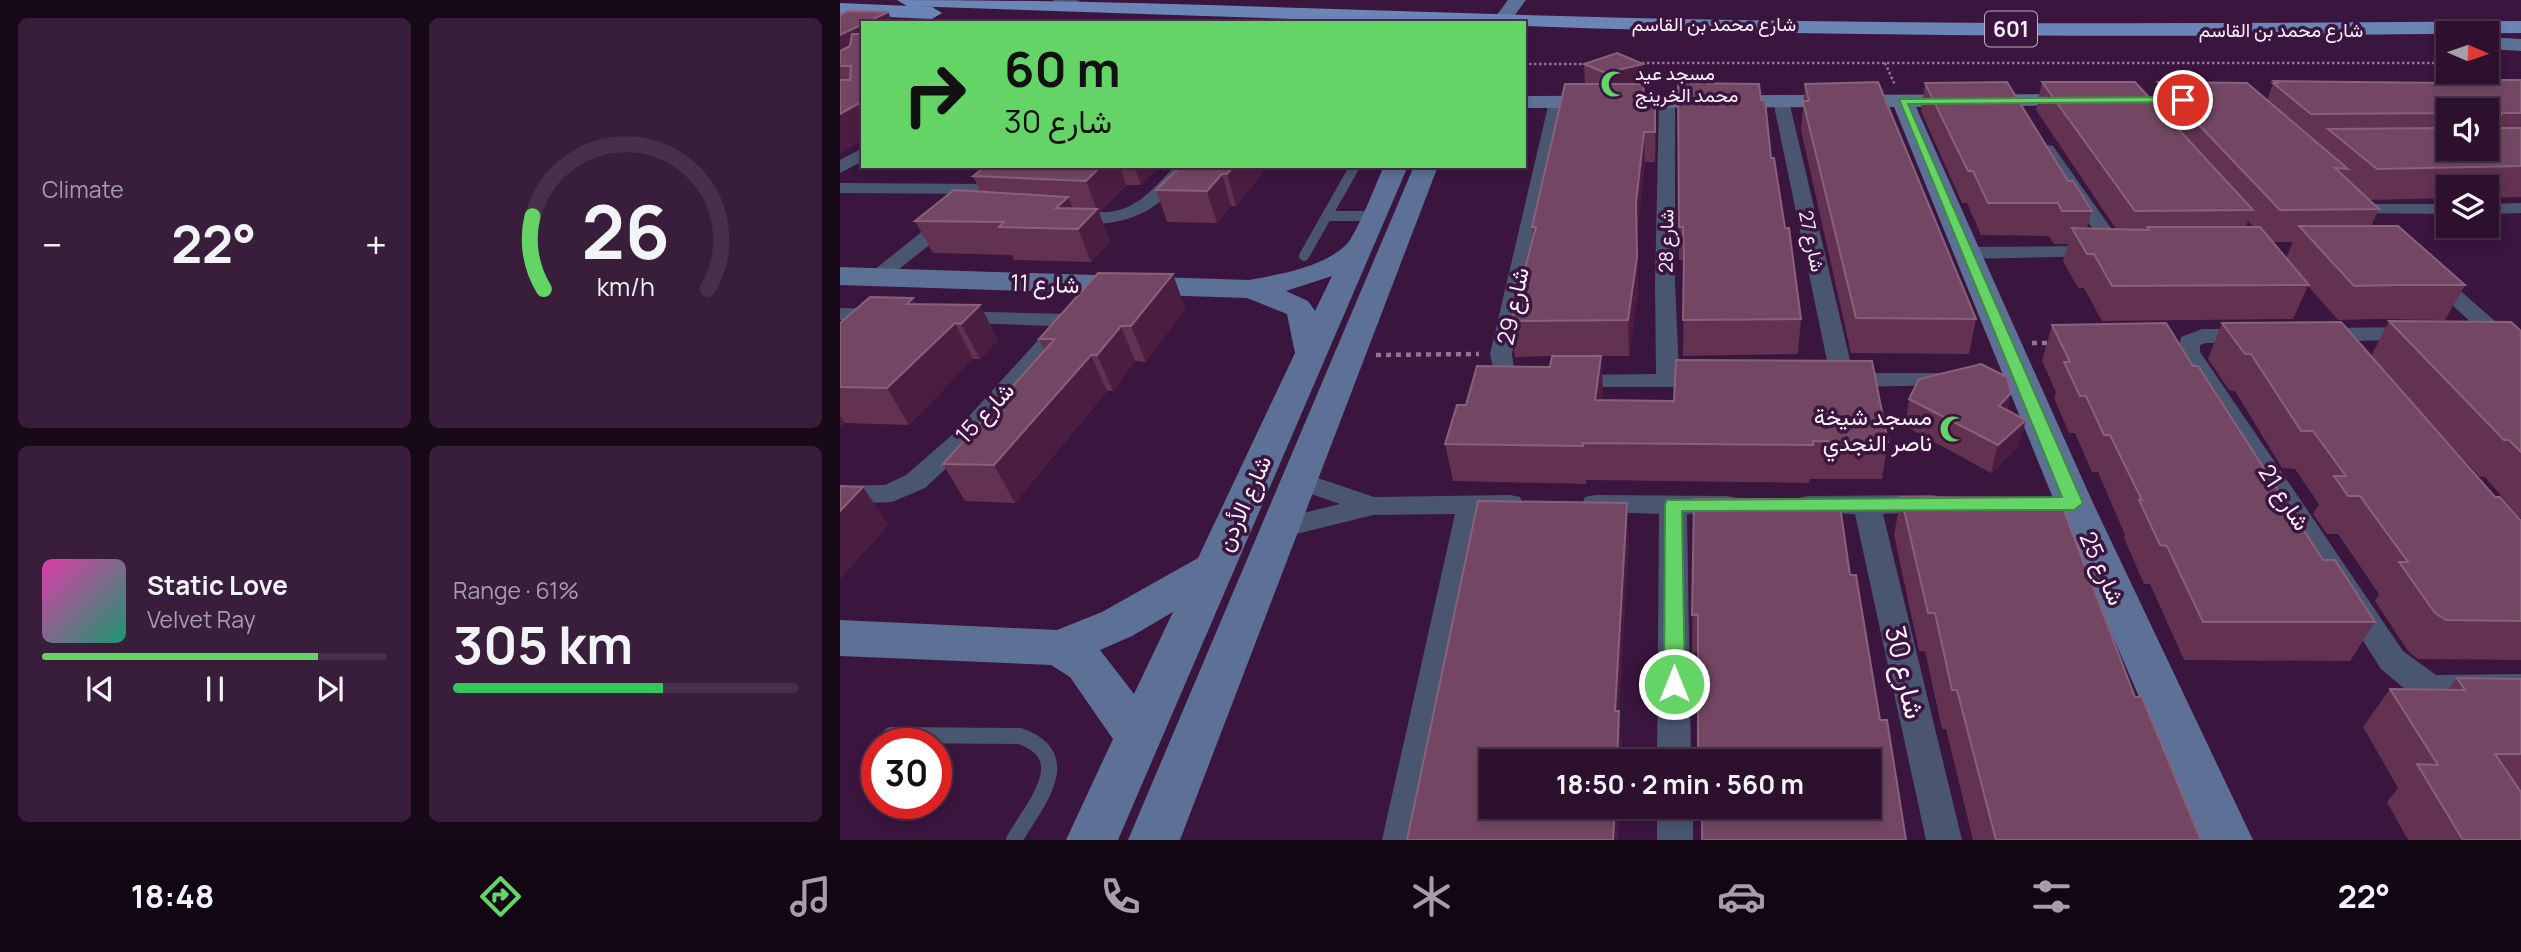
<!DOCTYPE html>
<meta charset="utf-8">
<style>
:root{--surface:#2c102e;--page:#381e3a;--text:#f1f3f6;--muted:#a69daa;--line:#48304a;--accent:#65d467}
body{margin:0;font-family:Manrope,Vazirmatn,sans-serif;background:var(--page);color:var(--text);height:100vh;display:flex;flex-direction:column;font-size:26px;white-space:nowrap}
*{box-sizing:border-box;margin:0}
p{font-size:23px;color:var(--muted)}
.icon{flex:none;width:38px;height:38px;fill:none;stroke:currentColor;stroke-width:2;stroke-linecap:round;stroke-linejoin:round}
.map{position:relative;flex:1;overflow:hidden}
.details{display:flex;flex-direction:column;gap:18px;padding:18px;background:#180919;width:840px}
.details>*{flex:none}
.guide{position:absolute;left:21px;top:21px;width:665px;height:147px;border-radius:0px;box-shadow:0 4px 10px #0003,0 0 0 2px var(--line);background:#65d467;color:#111;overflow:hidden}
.needle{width:46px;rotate:92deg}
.buttons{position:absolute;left:1596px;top:21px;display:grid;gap:14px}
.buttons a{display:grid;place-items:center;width:63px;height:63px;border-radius:0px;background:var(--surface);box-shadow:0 4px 10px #0003,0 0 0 2px var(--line);font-size:35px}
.speed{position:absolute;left:21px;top:728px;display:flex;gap:14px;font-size:35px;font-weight:700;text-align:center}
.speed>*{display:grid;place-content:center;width:91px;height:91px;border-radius:50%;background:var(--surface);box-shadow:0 4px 10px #0003,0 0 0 2px var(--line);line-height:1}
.speed .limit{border:10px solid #d22;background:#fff;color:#111}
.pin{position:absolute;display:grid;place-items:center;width:60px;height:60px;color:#fff;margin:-30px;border:4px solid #fff;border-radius:50%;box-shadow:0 2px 7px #0007}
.me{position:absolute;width:77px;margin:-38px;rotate:0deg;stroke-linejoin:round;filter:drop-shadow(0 0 5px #0008)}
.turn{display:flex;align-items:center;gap:24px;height:147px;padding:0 28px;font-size:32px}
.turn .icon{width:91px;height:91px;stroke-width:2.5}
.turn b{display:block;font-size:49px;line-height:60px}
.big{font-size:52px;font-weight:700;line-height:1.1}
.details .tile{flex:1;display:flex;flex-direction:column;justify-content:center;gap:10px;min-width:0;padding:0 24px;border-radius:10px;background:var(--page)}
.details .dial{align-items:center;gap:0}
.dial svg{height:182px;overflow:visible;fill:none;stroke:var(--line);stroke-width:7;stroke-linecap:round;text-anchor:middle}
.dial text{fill:var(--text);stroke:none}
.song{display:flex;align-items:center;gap:21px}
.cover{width:84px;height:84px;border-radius:10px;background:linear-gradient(135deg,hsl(320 70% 55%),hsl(160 70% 35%))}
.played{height:7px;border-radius:4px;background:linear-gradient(90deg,var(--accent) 80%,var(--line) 80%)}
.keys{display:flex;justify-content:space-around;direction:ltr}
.heat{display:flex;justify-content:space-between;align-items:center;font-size:38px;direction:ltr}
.charge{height:10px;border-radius:5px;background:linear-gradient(90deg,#34c759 61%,var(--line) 0)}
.details .tiles{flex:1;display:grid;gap:18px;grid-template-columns:repeat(2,1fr)}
.trip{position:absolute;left:639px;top:749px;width:402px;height:70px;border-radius:0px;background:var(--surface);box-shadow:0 4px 10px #0003,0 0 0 2px var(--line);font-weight:700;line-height:70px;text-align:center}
.dock{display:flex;height:112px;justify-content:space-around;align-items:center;background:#120612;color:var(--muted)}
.dock .icon{width:49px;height:49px}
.dock .active{color:var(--accent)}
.dock b{font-size:32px;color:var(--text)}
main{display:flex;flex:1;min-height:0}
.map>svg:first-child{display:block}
</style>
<main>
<section class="details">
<div class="tiles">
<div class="tile"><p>Climate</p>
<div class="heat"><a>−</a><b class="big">22°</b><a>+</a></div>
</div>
<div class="tile dial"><svg viewBox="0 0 100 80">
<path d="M14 69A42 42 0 1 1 86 69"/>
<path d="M14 69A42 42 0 0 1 9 37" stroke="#65d467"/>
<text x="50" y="56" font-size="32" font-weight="700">26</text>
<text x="50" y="72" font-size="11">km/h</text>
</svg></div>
<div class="tile">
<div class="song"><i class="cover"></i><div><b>Static Love</b><p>Velvet Ray</p></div></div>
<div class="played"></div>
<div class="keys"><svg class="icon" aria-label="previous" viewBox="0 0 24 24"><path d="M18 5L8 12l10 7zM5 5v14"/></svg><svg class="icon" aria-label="pause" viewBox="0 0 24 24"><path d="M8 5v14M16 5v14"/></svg><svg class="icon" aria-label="next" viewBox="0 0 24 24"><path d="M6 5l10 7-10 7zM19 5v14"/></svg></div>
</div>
<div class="tile"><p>Range · 61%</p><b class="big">305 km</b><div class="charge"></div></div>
</div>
</section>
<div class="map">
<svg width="1681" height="840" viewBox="0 0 1681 840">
<rect width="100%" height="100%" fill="#3a153e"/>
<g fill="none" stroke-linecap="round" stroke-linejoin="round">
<path stroke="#907592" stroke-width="2.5" stroke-dasharray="2.5 2.5" stroke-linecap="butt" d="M797 63H1608
M1045 63 1055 85
M684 64H750"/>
<path stroke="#907592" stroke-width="4.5" stroke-dasharray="5 5" stroke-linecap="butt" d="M1192 343H1211
M536 355 639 354"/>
<path stroke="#4a566f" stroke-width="7" d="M217 0 233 1 240 6"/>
<path stroke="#4a566f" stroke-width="10" d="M0 188 144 189
M487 216H533
M464 256 515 166"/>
<path stroke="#4a566f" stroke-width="16" d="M51 735 180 736C238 757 195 804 174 840"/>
<path fill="#4a566f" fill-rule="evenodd" d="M941 96 949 101 1013 373H1112L1120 375 1124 380 1120 385 1003 387 995 385 991 380 933 101Z
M717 97 725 102 672 354 674 368 696 377 700 382 696 387C681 391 667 384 655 376L650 354 709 102Z
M827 97 835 102V283L839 373 875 375 879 380 875 385 867 387H724L720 382 724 377 732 375 816 374 815 283 819 102Z
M1207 145 1213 146 1285 248 1288 252 1285 256H1271L1199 150Z
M23 148V161L0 173V160Z
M335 166H353C324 206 296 225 245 224 236 224 226 226 220 218 229 207 254 213 268 212 297 210 316 186 335 166Z
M1681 203V213L1647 214V204Z
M1518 204H1608V214L1512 213 1509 209Z
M110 213 117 215 119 219 117 223 44 281H30L27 277 30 273 103 215Z
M1257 246 1267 252 1264 256 1125 259 1115 253 1125 247Z
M1592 270 1599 272 1681 344V363L1673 361 1585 280 1582 276 1585 272Z
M0 308 45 309 56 315 45 321 0 320Z
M113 311 229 314 240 320 129 447 85 488 52 502 0 504V486L45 485 66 475 111 436 211 326 105 322 102 317 105 312Z
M1576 327 1587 334 1584 339 1479 342 1468 335 1479 328Z
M1362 329H1408L1419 336 1408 343H1366L1360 345V352L1563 651 1596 675 1681 674V700L1596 701 1566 690 1541 669 1338 352 1341 337Z
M460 472 534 497 670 495 680 497 683 504 680 511 643 514 578 840H542L615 514 533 515 440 538 430 535 426 528 430 521 500 504 451 487 447 481 451 475Z
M755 495 887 496 897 498 900 505 897 512 847 514 851 761H817L819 514 745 511 742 504 745 497Z
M1093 495 1103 497 1106 504 1103 511 1043 514 1122 840H1086L1015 514 958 512 955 505 958 498 968 496Z
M817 807H853V840H817Z"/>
<path fill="#5d7197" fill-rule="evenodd" d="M668 0H686L669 23H651Z
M1647 37 1681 39V51L1647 49Z
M1247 94 1255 95 1258 100 1255 105 1076 107 1253 503 1413 840H1361L1215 503 1054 107 684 108V96Z
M544 166H568L278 840H226L273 739 230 677 211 665 0 656V620L217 630 262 612 358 558 455 353 447 314 407 298 0 285V267L409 280C441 274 481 268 506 245 517 234 536 183 544 166ZM492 276 475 311 468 301 446 291ZM333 612 294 694 260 650 292 636Z
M574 166H598L340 840H288Z"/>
<path fill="#6c85b7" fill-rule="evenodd" d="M57 0C302 0 547 12 792 18 1088 25 1384 24 1681 21V33C1350 37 1016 38 684 26V23H574L67 6Z
M0 3 92 7 102 13 92 19 0 15Z"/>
</g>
<path fill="#623250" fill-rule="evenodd" d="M48 12 53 23H23L0 154V15Z
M744 64H803L805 105 816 134 815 162H805L797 235 798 291 789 356H724H761L763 392 762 400 1048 442 1042 479H970L969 483 746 480V484L613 481 605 444 626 405 710 367 712 356 675 357 671 321 693 237 692 227 745 83Z
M1605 80H1681V197L1647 198V187H1608V198L1530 200 1539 209 1531 226 1625 285 1605 320 1537 319 1498 320 1468 286 1453 319 1262 321 1244 288H1238L1223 261 1228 244H1214L1209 236 1141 235 1127 203H1122L1081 111 1085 83 1228 181 1252 211 1247 228 1276 229 1196 110 1202 82 1312 101 1318 82 1427 100 1434 81 1604 83ZM1608 110H1647V149H1608ZM1408 221 1413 227H1406ZM1433 242H1453L1446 258Z
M838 83 921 100 961 319 958 354 843 356 844 277 843 260H839Z
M965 84 1136 319 1129 354 1011 353 961 130Z
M146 166H319L301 185H286L259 212 270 242 251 262 174 260 172 255 93 253 75 221 140 192 133 176Z
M341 166H428L396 206H391L377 223 327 222 316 190Z
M333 274 345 309 306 362 295 361 273 391H267L175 503 125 501 103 464 205 351 199 339Z
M73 298 76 304 140 305 158 340 140 359H133L69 425 5 423 0 428V323Z
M1549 321 1681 331V519L1645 477H1640L1567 397 1655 497 1681 521V660L1578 659 1568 651 1535 601 1539 594 1498 534H1487L1473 514 1479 504 1455 469 1442 468 1395 391 1389 390 1368 359 1382 323 1531 356Z
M1212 325 1353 366 1483 560 1535 622 1510 661 1344 660 1310 584H1304L1284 538 1285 535 1258 472H1252L1235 433H1229L1214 398 1216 392 1202 361Z
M1171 393 1167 410 1178 447 1151 473 1065 426 1069 399Z
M1061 497 1295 697 1361 840H1133L1106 729H1102L1085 651H1079L1054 535Z
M854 499 1010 575 1066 840H861V815H857V807H1029V761H857V653H852Z
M1617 678 1681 679V840H1568L1547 802 1558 788 1523 727 1550 689 1608 690Z"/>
<path fill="#4b1e41" d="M48 12 53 23H25Z
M23 24V56L0 66V35Z
M803 64V84L767 93 766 73Z
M804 84 805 113 802 105Z
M23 101V140L0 154V114Z
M815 105 816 134 815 162Z
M804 132 805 162 797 235 798 291 789 356 788 320 796 203Z
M261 166H280L286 185 259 212 270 242 251 262 238 229 216 208 228 197 240 226 257 210 246 181Z
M294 166H319L301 185Z
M394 166H428L396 206 387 174Z
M382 174 391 206 377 223 367 191Z
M333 274 345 309 306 362 291 326Z
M73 298 93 333 67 304Z
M140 305 158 340 140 359 121 324Z
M115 323 133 359 69 425 47 388Z
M281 326 295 361 273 391 257 355Z
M251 355 267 391 175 503 154 465Z
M761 356 763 392 758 437 755 400Z
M1171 393 1164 420 1159 406Z
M0 416 5 423 0 428Z
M1186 420 1178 447 1151 473 1158 445Z
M23 487 49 525 0 579V511Z
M787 503 789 541 777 749 775 711Z
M779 711 782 749 781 761H777Z
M775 807H779L778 840H773Z"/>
<path fill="#734763" stroke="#88617b" stroke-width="2" d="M8 11 48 12 25 23H23V24L0 35V15Z
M12 34H23V101L0 114V80H10L11 66H0V51L10 46Z
M777 53 803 64 766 73 744 64Z
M1605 80H1681V113H1662L1660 117H1647V110H1608V113L1471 114 1433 83H1437L1434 81 1609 83Z
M1038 82 1136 319 1016 318 963 101H969L965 84Z
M1167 82 1228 181H1233L1252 211H1222L1218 203H1148L1133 171H1128L1085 83Z
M1202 82H1295L1413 210 1295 211Z
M1318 82 1407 83 1508 169 1495 168 1539 209 1440 210Z
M838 83 919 84 921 100H925L931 158H934L945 228H949L961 319 843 320 844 254 843 227H839Z
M725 84H804L802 105H815V132H804L796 203 797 257 788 320 671 321 696 227H692Z
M1608 128V149H1647V128H1681V166L1537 169 1488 129Z
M146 166H261L246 181 133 176Z
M341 166H394L387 174H382L367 191 316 190Z
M114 190 228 197 216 208 257 209 238 229 159 227 164 222 75 221Z
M1459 226H1558L1625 285H1555L1514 286Z
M1307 227H1420L1469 285 1272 286 1254 254H1247L1232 228 1309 230Z
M258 273 333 274 291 326H281L257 355H251L154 465 103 464 215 339H199Z
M30 297 73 298 67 304 140 305 121 324 115 323 47 388 0 387V323Z
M1549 321 1671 322 1681 331V452L1669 440H1664Z
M1501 322 1655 497H1660L1681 521V621L1606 620 1595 613 1559 562H1568L1520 496H1508L1494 476H1506L1473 431H1461L1411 354H1405L1382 323Z
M1326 323 1353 366H1358L1483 560H1495L1535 622H1363L1327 546 1320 545 1299 500H1302L1270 435H1264L1246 396H1240L1224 362H1230L1212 325Z
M712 356H761L755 400 834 401 836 360 1032 361 1048 442 973 441V445L743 443V446L605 444 617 405H626L637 366 710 367Z
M1141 364 1167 377 1171 393 1159 406 1186 420 1158 445 1069 399 1079 379Z
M0 486 23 487 0 511Z
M1061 497 1219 498 1295 697H1302L1361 840H1156L1117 690H1112L1095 613H1088Z
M854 499H999L1010 575H1016L1040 720H1047L1066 840H862V807H1029V761H858V615H852Z
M638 501 787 503 775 711H779L777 761H651V807H775L773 840H567Z
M1617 678 1681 679V754H1655L1681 792V840H1623L1577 764 1598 765 1550 689 1625 690Z"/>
<path fill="#65d467" stroke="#428a43" stroke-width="2" d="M1343 97 1346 102 1068 104 1243 503 1234 510 842 511 845 684 842 690 834 693 827 690 824 684 825 505 827 500 1222 497 1059 99Z"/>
<defs>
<g id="mosque-bare" transform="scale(2.1)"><path d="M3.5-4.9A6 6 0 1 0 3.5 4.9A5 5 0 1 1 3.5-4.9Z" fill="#65d467" stroke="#3a153e" stroke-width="2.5" paint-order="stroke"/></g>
</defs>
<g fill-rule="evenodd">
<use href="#mosque-bare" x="774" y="84"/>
<use href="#mosque-bare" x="1113" y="429"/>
</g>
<g text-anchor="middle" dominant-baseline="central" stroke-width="7" stroke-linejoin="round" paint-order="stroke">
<g font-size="19" fill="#fef0ff" stroke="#3a153e">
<text x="874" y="24">شارع محمد بن القاسم</text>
<text x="1441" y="30">شارع محمد بن القاسم</text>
<text transform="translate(826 241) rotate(-89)">شارع 28</text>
<text transform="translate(972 241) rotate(78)">شارع 27</text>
</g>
<g font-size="19" fill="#fef0ff" stroke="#3a153e" text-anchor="start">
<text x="795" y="73">مسجد عيد<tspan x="795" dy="22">محمد الخرينج</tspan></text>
</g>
<rect fill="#3a153e" stroke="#c3aec5" stroke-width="2" x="1145" y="11.5" width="52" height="35" rx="5"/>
<g font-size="21" font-weight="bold" fill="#fef0ff">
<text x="1171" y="29">601</text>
</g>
<g font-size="23" fill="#fef0ff" stroke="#3a153e">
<text transform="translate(205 283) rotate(2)">شارع 11</text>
<text transform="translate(672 306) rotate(-78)">شارع 29</text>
<text transform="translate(144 412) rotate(-47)">شارع 15</text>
<text transform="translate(1445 497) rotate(57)">شارع 21</text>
<text transform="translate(403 503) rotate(-66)">شارع الأردن</text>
<text transform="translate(1263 568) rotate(66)">شارع 25</text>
</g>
<g font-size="23" fill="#fef0ff" stroke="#3a153e" text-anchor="end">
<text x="1092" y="416">مسجد شيخة<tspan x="1092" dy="26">ناصر النجدي</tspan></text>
</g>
<g font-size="28" fill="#fef0ff" stroke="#3a153e">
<text transform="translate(1066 672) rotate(77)">شارع 30</text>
</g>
</g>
</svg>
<div class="buttons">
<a><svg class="needle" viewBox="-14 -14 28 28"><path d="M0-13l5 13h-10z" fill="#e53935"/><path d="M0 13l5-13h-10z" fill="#a69daa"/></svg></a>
<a><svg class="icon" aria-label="sound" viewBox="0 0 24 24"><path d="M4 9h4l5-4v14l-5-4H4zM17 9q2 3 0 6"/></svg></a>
<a><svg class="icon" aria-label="layers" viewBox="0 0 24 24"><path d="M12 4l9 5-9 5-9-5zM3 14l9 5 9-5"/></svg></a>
</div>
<div class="speed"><div class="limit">30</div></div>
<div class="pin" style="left:1343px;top:100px;background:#d93025"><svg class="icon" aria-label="arrive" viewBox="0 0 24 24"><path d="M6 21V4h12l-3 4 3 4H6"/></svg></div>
<svg class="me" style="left:834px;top:684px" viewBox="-20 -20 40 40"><circle r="17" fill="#65d467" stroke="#fff" stroke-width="3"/><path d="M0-11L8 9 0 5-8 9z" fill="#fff"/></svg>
<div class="trip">18:50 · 2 min · 560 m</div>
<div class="guide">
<div class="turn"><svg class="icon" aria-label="right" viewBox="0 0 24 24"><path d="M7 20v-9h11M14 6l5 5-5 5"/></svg><div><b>60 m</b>شارع 30</div></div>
</div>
</div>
</main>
<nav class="dock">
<b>18:48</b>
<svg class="icon active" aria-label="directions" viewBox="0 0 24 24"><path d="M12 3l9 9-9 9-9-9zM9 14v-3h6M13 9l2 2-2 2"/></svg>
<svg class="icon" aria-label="music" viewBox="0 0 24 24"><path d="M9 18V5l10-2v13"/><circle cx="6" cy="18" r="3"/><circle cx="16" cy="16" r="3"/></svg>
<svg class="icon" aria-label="phone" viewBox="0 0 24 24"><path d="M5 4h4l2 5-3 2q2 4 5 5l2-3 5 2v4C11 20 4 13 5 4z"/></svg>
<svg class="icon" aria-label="climate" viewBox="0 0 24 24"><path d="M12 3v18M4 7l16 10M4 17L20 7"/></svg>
<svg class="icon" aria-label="car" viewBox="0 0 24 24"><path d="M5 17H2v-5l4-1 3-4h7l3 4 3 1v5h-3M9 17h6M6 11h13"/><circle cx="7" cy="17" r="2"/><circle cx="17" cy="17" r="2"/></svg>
<svg class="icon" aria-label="filters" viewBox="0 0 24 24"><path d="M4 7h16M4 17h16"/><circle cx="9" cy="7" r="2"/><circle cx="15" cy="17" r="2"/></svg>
<b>22°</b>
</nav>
